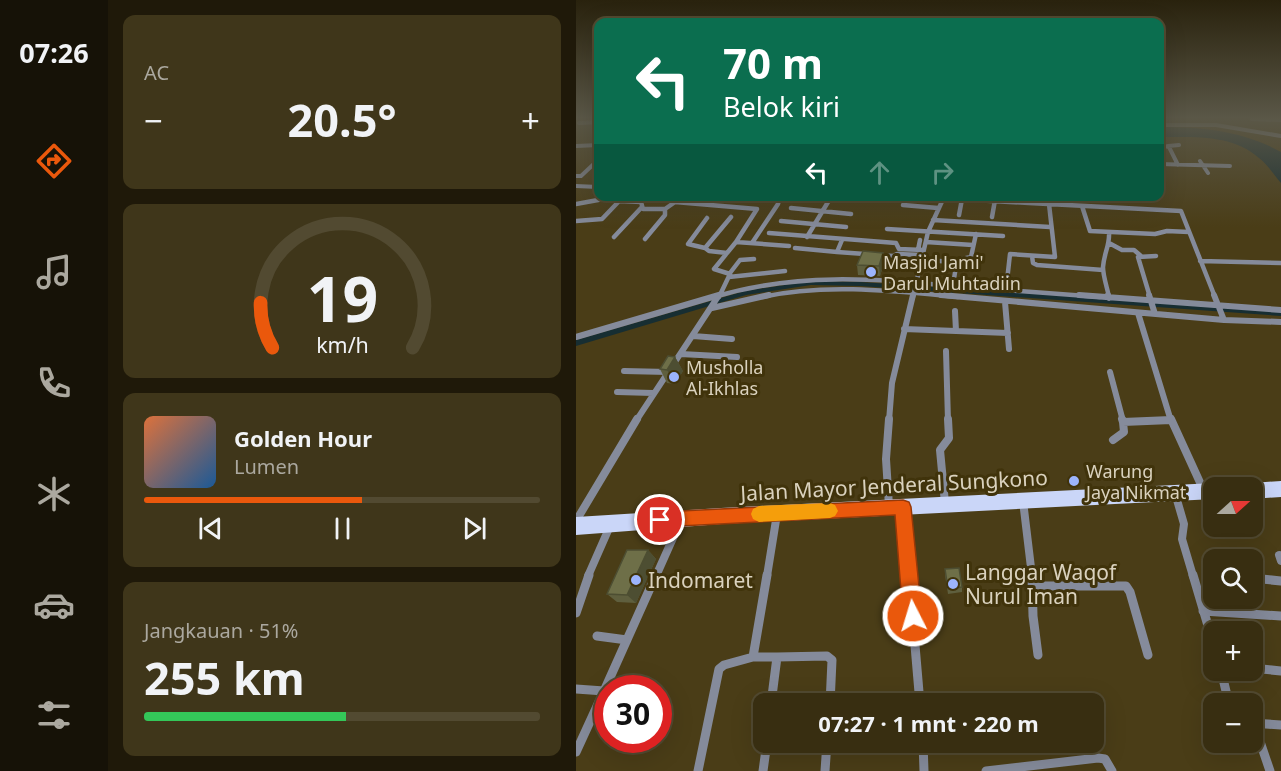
<!DOCTYPE html>
<html lang="id">
<meta charset="utf-8">
<style>
:root{--surface:#382e11;--page:#3f361a;--text:#f1f3f6;--muted:#aba89f;--line:#524a31;--accent:#ea580c}
body{margin:0;font-family:"Noto Sans",sans-serif;background:var(--page);color:var(--text);height:100vh;display:flex;flex-direction:column;font-size:22px;white-space:nowrap}
*{box-sizing:border-box;margin:0}
p{font-size:20px;color:var(--muted)}
.icon{flex:none;width:33px;height:33px;fill:none;stroke:currentColor;stroke-width:2;stroke-linecap:round;stroke-linejoin:round}
.map{position:relative;flex:1;overflow:hidden}
.details{display:flex;flex-direction:column;gap:15px;padding:15px;background:#1f1909;width:468px}
.details>*{flex:none}
.top-card{position:absolute;left:18px;top:18px;width:570px;height:183px;border-radius:12px;box-shadow:0 6px 24px #0002,0 0 0 2px var(--line);background:#0b6e4f;color:#fff;overflow:hidden}
.needle{width:39px;rotate:69deg}
.controls{position:absolute;left:627px;top:477px;display:grid;gap:12px}
.controls a{display:grid;place-items:center;width:60px;height:60px;border-radius:12px;background:var(--surface);box-shadow:0 6px 24px #0002,0 0 0 2px var(--line);font-size:30px}
.speed{position:absolute;left:18px;top:675px;display:flex;gap:12px;font-size:30px;font-weight:700;text-align:center}
.speed>*{display:grid;place-content:center;width:78px;height:78px;border-radius:50%;background:var(--surface);box-shadow:0 6px 24px #0002,0 0 0 2px var(--line);line-height:1}
.speed .limit{border:9px solid #d22;background:#fff;color:#111}
.pin{position:absolute;display:grid;place-items:center;width:51px;height:51px;color:#fff;margin:-26px;border:3px solid #fff;border-radius:50%;box-shadow:0 2px 6px #0007}
.me{position:absolute;width:66px;margin:-33px;rotate:355deg;stroke-linejoin:round;filter:drop-shadow(0 0 4px #0008)}
.turn{display:flex;align-items:center;gap:21px;height:126px;padding:0 30px;font-size:27px}
.turn .icon{width:78px;height:78px;stroke-width:2.5}
.turn b{display:block;font-size:42px;line-height:51px}
.lanes{display:flex;align-items:center;height:57px;padding:0 30px;background:#0003;justify-content:center;gap:30px;direction:ltr}
.lanes .off{opacity:.35}
.big{font-size:45px;font-weight:700;line-height:1.1}
.details .widget{flex:1;display:flex;flex-direction:column;justify-content:center;gap:9px;min-width:0;padding:0 21px;border-radius:12px;background:var(--page)}
.details .dial{align-items:center;gap:0}
.dial svg{height:156px;overflow:visible;fill:none;stroke:var(--line);stroke-width:7;stroke-linecap:round;text-anchor:middle}
.dial text{fill:var(--text);stroke:none}
.song{display:flex;align-items:center;gap:18px}
.cover{width:72px;height:72px;border-radius:9px;background:linear-gradient(135deg,hsl(20 70% 55%),hsl(210 70% 35%))}
.played{height:6px;border-radius:3px;background:linear-gradient(90deg,var(--accent) 55%,var(--line) 55%)}
.keys{display:flex;justify-content:space-around;direction:ltr}
.heat{display:flex;justify-content:space-between;align-items:center;font-size:33px;direction:ltr}
.charge{height:9px;border-radius:4px;background:linear-gradient(90deg,#34c759 51%,var(--line) 0)}
.trip{position:absolute;left:177px;top:693px;width:351px;height:60px;border-radius:12px;background:var(--surface);box-shadow:0 6px 24px #0002,0 0 0 2px var(--line);font-weight:700;line-height:60px;text-align:center}
main{display:flex;flex:1;min-height:0}
.menu{display:flex;flex-direction:column;width:108px;justify-content:space-around;align-items:center;background:#161207;color:var(--muted)}
.menu .icon{width:42px;height:42px}
.menu .on{color:var(--accent)}
.menu b{font-size:27px;color:var(--text)}
.map>svg:first-child{display:block}
</style>
<main>
<nav class="menu">
<b>07:26</b>
<svg class="icon on" aria-label="directions" viewBox="0 0 24 24"><path d="M12 3l9 9-9 9-9-9zM9 14v-3h6M13 9l2 2-2 2"/></svg>
<svg class="icon" aria-label="music" viewBox="0 0 24 24"><path d="M9 18V5l10-2v13"/><circle cx="6" cy="18" r="3"/><circle cx="16" cy="16" r="3"/></svg>
<svg class="icon" aria-label="phone" viewBox="0 0 24 24"><path d="M5 4h4l2 5-3 2q2 4 5 5l2-3 5 2v4C11 20 4 13 5 4z"/></svg>
<svg class="icon" aria-label="climate" viewBox="0 0 24 24"><path d="M12 3v18M4 7l16 10M4 17L20 7"/></svg>
<svg class="icon" aria-label="car" viewBox="0 0 24 24"><path d="M5 17H2v-5l4-1 3-4h7l3 4 3 1v5h-3M9 17h6M6 11h13"/><circle cx="7" cy="17" r="2"/><circle cx="17" cy="17" r="2"/></svg>
<svg class="icon" aria-label="filters" viewBox="0 0 24 24"><path d="M4 7h16M4 17h16"/><circle cx="9" cy="7" r="2"/><circle cx="15" cy="17" r="2"/></svg>
</nav>
<section class="details">
<div class="widget"><p>AC</p>
<div class="heat"><a>−</a><b class="big">20.5°</b><a>+</a></div>
</div>
<div class="widget dial"><svg viewBox="0 0 100 80">
<path d="M14 69A42 42 0 1 1 86 69"/>
<path d="M14 69A42 42 0 0 1 8 46" stroke="#ea580c"/>
<text x="50" y="56" font-size="32" font-weight="700">19</text>
<text x="50" y="72" font-size="11">km/h</text>
</svg></div>
<div class="widget">
<div class="song"><i class="cover"></i><div><b>Golden Hour</b><p>Lumen</p></div></div>
<div class="played"></div>
<div class="keys"><svg class="icon" aria-label="previous" viewBox="0 0 24 24"><path d="M18 5L8 12l10 7zM5 5v14"/></svg><svg class="icon" aria-label="pause" viewBox="0 0 24 24"><path d="M8 5v14M16 5v14"/></svg><svg class="icon" aria-label="next" viewBox="0 0 24 24"><path d="M6 5l10 7-10 7zM19 5v14"/></svg></div>
</div>
<div class="widget"><p>Jangkauan · 51%</p><b class="big">255 km</b><div class="charge"></div></div>
</section>
<div class="map">
<svg width="705" height="771" viewBox="0 0 705 771">
<rect width="100%" height="100%" fill="#4a3d17"/>
<path fill="#172e32" d="M584 127C627 127 667 131 705 152V183C698 175 692 165 683 158 657 134 617 137 584 137Z"/>
<g fill="none" stroke-linecap="round" stroke-linejoin="round">
<path fill="#172e32" fill-rule="evenodd" d="M235 281 284 282 705 310V316L284 286 235 285 170 295 0 346V340L169 291Z"/>
<path stroke="#858b9b" stroke-width="4" d="M676 119 705 120
M3 123 22 122
M584 125H640L705 136
M584 145 593 147 602 165
M0 146 22 145
M592 146 603 145
M624 161 632 173
M584 164 654 166
M0 176H5L22 160
M0 186 22 187
M333 196 370 198
M25 198 28 196
M46 198 48 196
M69 198 71 196
M254 198 255 196
M367 198 368 196"/>
<path stroke="#858b9b" stroke-width="4.5" d="M344 197 453 203 452 197
M43 201 65 202 70 197
M65 202 67 209H89L99 202 181 209 160 242 138 269 154 274 143 297
M453 203 605 211 639 297
M0 204 22 200 27 197
M327 205 362 208
M506 206 514 231 579 234 591 231 613 232
M215 208 275 214
M383 215 386 199
M416 217 419 200
M357 220 474 227
M0 221 26 219 47 197
M205 221 270 227
M311 229 427 236
M193 233 320 243 323 249 347 250
M38 237 65 208
M231 237 255 197
M69 239 89 215V209
M266 240 261 252 317 256 321 254 346 255
M160 242 213 246
M350 242 397 245
M176 243 202 204 204 197
M533 243 546 250H558L565 256
M129 248 112 244 131 218
M219 248 261 252
M342 250 344 240
M151 253 133 251 129 248 155 217
M456 256 457 263 461 265 527 270
M345 260 381 262
M624 261 705 263
M338 265 341 255
M154 273 164 260 178 259
M153 277 209 271
M377 285 381 260 395 257 400 234
M430 290 434 254 479 257 473 204
M138 297C229 270 308 280 401 288 442 291 483 294 524 297
M186 297C249 283 318 291 382 297
M337 297 352 232 368 197
M533 297C531 287 527 276 527 267 528 253 534 245 533 232
M574 297 562 257 580 256"/>
<path stroke="#858b9b" stroke-width="6" d="M365 295 648 320 705 322
M503 295 705 310
M532 295 533 298
M573 295 579 314
M638 295 648 320
M429 302 433 349
M136 308 193 295
M379 311 380 331
M562 313 595 421
M328 329 432 333
M117 336 156 339
M0 337 143 295
M370 351 372 421
M105 354 161 357
M48 371 92 372
M534 372 547 421
M41 392 77 393
M60 421 143 295
M313 421 316 383 337 295
M574 421 595 420"/>
<path stroke="#858b9b" stroke-width="8" d="M546 419 547 422 595 420
M595 419 627 489
M537 440 548 432 547 422
M599 493 608 524 606 539 617 576
M447 501 456 576
M369 503 364 450 373 438 372 419
M313 506 310 459 313 419
M327 508 333 576
M0 521 61 419
M703 555 705 561
M12 576 34 526
M80 576 105 520
M191 576 201 514"/>
<path stroke="#858b9b" stroke-width="9" d="M191 575 177 657H201L195 704
M333 575 344 704
M456 575 457 616 462 655
M617 575 638 646
M676 578 705 581
M457 586H550L554 592 572 655
M627 611 705 616
M0 613 13 575
M21 636 51 640
M201 657 251 656 256 660 254 704
M676 668 705 671
M645 670 653 704
M0 689 28 691 80 575
M676 723 705 725
M678 724 694 771
M347 742 348 771
M251 745 262 742
M0 752 28 691
M122 771 143 669 148 665 177 657
M187 771 191 742
M249 771 251 742
M410 771 522 758 529 759 536 771"/>
<path fill="#cad6f8" fill-rule="evenodd" d="M705 481V497L676 499V488H669L676 483Z
M638 483 645 488H638V499L145 524 0 535V517L145 508Z"/>
</g>
<path fill="#5f5f3e" d="M307 253 308 263 304 276 282 275 281 265Z
M99 357 107 371 99 384 91 383 84 369Z
M72 550 80 559 60 603 41 602 31 594Z
M369 569 386 587V592L372 594 369 575Z"/>
<path fill="#4d4e32" d="M307 253 308 263 304 276 303 266Z
M99 357 107 371 99 384 91 370Z
M72 550 80 559 60 603 51 595Z"/>
<path fill="#6e6f48" stroke="#4d4e32" stroke-width="1.5" d="M287 251 307 253 303 266 281 265Z
M92 356 99 357 91 370 84 369Z
M51 550H72L51 595 31 594Z
M383 568 386 587 372 589 369 569Z"/>
<linearGradient id="sky" x2="0" y2="1"><stop stop-color="#29220d"/><stop offset="0.52" stop-color="#5a5747"/><stop offset="1" stop-color="#5a5747" stop-opacity="0"/></linearGradient>
<rect width="705" height="227" fill="url(#sky)"/>
<path fill="#ea580c" stroke="#983908" stroke-width="1.5" d="M327 500 333 502 335 507 346 616 343 623 337 626 330 623 327 616 319 515 84 527 78 525 75 520 78 514 84 512Z"/>
<path fill="#f59e0b" d="M254 503 259 505 262 511 259 516 254 518 183 522 177 519 175 514 177 509 183 506Z"/>
<g fill="#9cb4fd" stroke="#40330b" stroke-width="2">
<circle cx="295" cy="272" r="6"/>
<circle cx="98" cy="377" r="6"/>
<circle cx="498" cy="481" r="6"/>
<circle cx="60" cy="580" r="6"/>
<circle cx="377" cy="584" r="6"/>
</g>
<g text-anchor="middle" dominant-baseline="central" stroke-width="6" stroke-linejoin="round" paint-order="stroke">
<g font-size="18" fill="#dad2be" stroke="#40330b" text-anchor="start">
<text x="307" y="262">Masjid Jami'<tspan x="307" dy="21">Darul Muhtadiin</tspan></text>
<text x="110" y="367">Musholla<tspan x="110" dy="21">Al-Ikhlas</tspan></text>
<text x="510" y="471">Warung<tspan x="510" dy="21">Jaya Nikmat</tspan></text>
</g>
<g font-size="21" fill="#dad2be" stroke="#40330b">
<text transform="translate(318 485) rotate(-3)">Jalan Mayor Jenderal Sungkono</text>
</g>
<g font-size="21" fill="#dad2be" stroke="#40330b" text-anchor="start">
<text x="389" y="572">Langgar Waqof<tspan x="389" dy="24">Nurul Iman</tspan></text>
<text x="72" y="580">Indomaret</text>
</g>
</g>
</svg>
<div class="controls">
<a><svg class="needle" viewBox="-14 -14 28 28"><path d="M0-13l5 13h-10z" fill="#e53935"/><path d="M0 13l5-13h-10z" fill="#aba89f"/></svg></a>
<a><svg class="icon" aria-label="search" viewBox="0 0 24 24"><circle cx="10" cy="10" r="6"/><path d="M15 15l6 6"/></svg></a>
<a>+</a>
<a>−</a>
</div>
<div class="speed"><div class="limit">30</div></div>
<div class="pin" style="left:84px;top:520px;background:#d93025"><svg class="icon" aria-label="arrive" viewBox="0 0 24 24"><path d="M6 21V4h12l-3 4 3 4H6"/></svg></div>
<svg class="me" style="left:337px;top:616px" viewBox="-20 -20 40 40"><circle r="17" fill="#ea580c" stroke="#fff" stroke-width="3"/><path d="M0-11L8 9 0 5-8 9z" fill="#fff"/></svg>
<div class="trip">07:27 · 1 mnt · 220 m</div>
<div class="top-card">
<div class="turn"><svg class="icon" aria-label="left" viewBox="0 0 24 24"><path d="M17 20v-9H6M10 6l-5 5 5 5"/></svg><div><b>70 m</b>Belok kiri</div></div>
<div class="lanes"><svg class="icon" aria-label="left" viewBox="0 0 24 24"><path d="M17 20v-9H6M10 6l-5 5 5 5"/></svg><svg class="icon off" aria-label="ahead" viewBox="0 0 24 24"><path d="M12 20V5M6 11l6-6 6 6"/></svg><svg class="icon off" aria-label="right" viewBox="0 0 24 24"><path d="M7 20v-9h11M14 6l5 5-5 5"/></svg></div>
</div>
</div>
</main>
